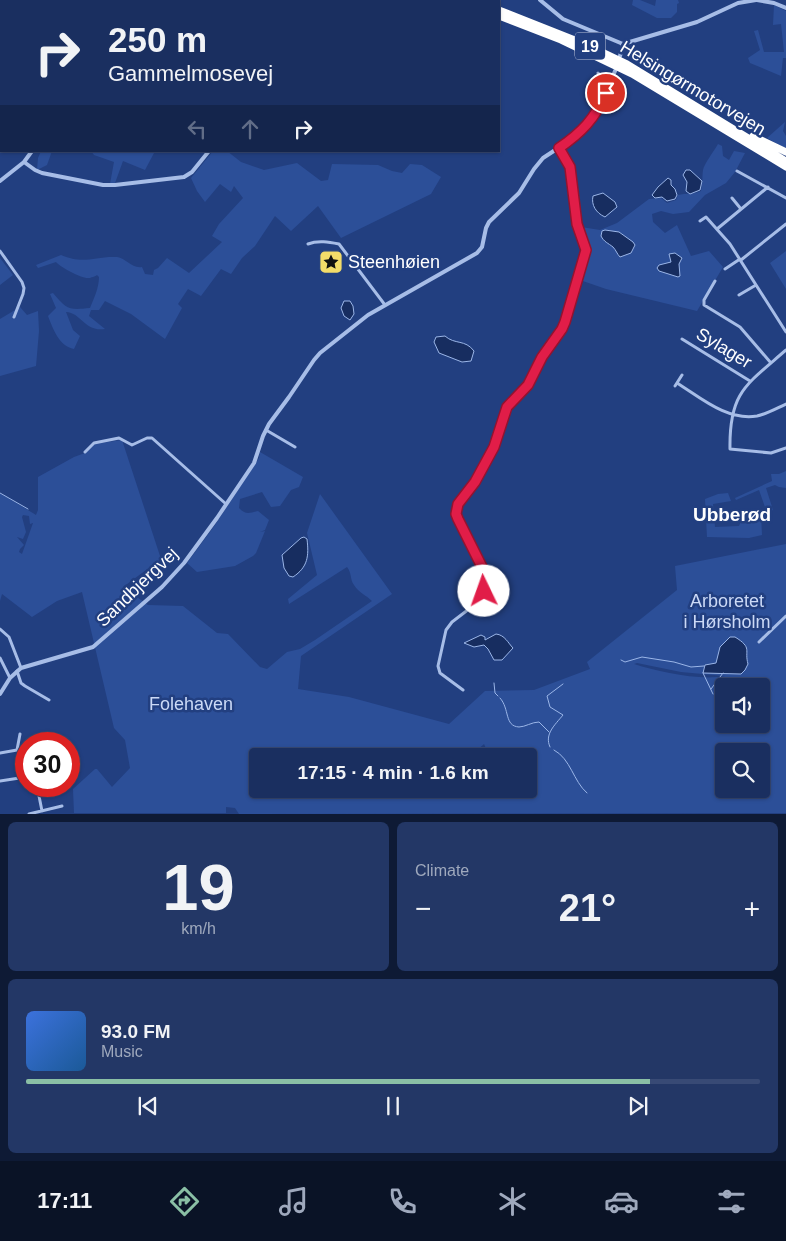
<!DOCTYPE html>
<meta charset="utf-8">
<style>
:root{--surface:#1a2f60;--page:#233766;--text:#f1f3f6;--muted:#9fa9bd;--line:#384a75;--accent:#8abfa5}
body{margin:0;font-family:Helvetica,sans-serif;background:var(--page);color:var(--text);height:100vh;display:flex;flex-direction:column;font-size:19px;white-space:nowrap}
*{box-sizing:border-box;margin:0}
p{font-size:16px;color:var(--muted)}
.icon{flex:none;width:28px;height:28px;fill:none;stroke:currentColor;stroke-width:2;stroke-linecap:round;stroke-linejoin:round}
.map{position:relative;height:814px;overflow:hidden}
.sheet{display:flex;flex-direction:column;gap:8px;padding:8px;background:#0e1a35;flex:1}
.sheet>*{flex:none}
.hud{position:absolute;left:0px;top:0px;width:500px;height:152px;box-shadow:0 1px 4px #0004,0 0 0 1px var(--line);background:#1a2f60;color:var(--text);overflow:hidden}
.controls{position:absolute;left:715px;top:678px;display:grid;gap:10px}
.controls a{display:grid;place-items:center;width:55px;height:55px;border-radius:5px;background:var(--surface);box-shadow:0 1px 4px #0004,0 0 0 1px var(--line);font-size:25px}
.speed{position:absolute;left:15px;top:732px;display:flex;gap:10px;font-size:25px;font-weight:700;text-align:center}
.speed>*{display:grid;place-content:center;width:65px;height:65px;border-radius:50%;background:var(--surface);box-shadow:0 1px 4px #0004,0 0 0 1px var(--line);line-height:1}
.speed .limit{border:8px solid #d22;background:#fff;color:#111}
.pin{position:absolute;display:grid;place-items:center;width:42px;height:42px;color:#fff;margin:-21px;border:2px solid #fff;border-radius:50%;box-shadow:0 1px 5px #0007}
.me{position:absolute;width:55px;margin:-28px;rotate:357deg;stroke-linejoin:round;filter:drop-shadow(0 0 4px #0008)}
.turn{display:flex;align-items:center;gap:18px;height:105px;padding:0 25px;font-size:22px}
.turn .icon{width:65px;height:65px;stroke-width:2.5}
.turn b{display:block;font-size:35px;line-height:42px}
.lanes{display:flex;align-items:center;height:48px;padding:0 25px;background:#0003;justify-content:center;gap:25px;direction:ltr}
.lanes .off{opacity:.35}
.big{font-size:38px;font-weight:700;line-height:1.1}
.sheet .tile{flex:1;display:flex;flex-direction:column;justify-content:center;gap:8px;min-width:0;padding:0 18px;border-radius:8px;background:var(--page)}
.sheet .dial{align-items:center;gap:0}
.dial b{font-size:65px;line-height:1}
.song{display:flex;align-items:center;gap:15px}
.cover{width:60px;height:60px;border-radius:8px;background:linear-gradient(135deg,hsl(220 70% 55%),hsl(210 70% 35%))}
.played{height:5px;border-radius:2px;background:linear-gradient(90deg,var(--accent) 85%,var(--line) 85%)}
.keys{display:flex;justify-content:space-around;direction:ltr}
.heat{display:flex;justify-content:space-between;align-items:center;font-size:28px;direction:ltr}
.sheet .tiles{flex:1;display:grid;gap:8px;grid-template-columns:1fr 1fr}
.tile:last-child{grid-column:span 2}
.trip{position:absolute;left:249px;top:748px;width:288px;height:50px;border-radius:5px;background:var(--surface);box-shadow:0 1px 4px #0004,0 0 0 1px var(--line);font-weight:700;line-height:50px;text-align:center}
.tab-bar{display:flex;height:80px;justify-content:space-around;align-items:center;background:#0a1326;color:var(--muted)}
.tab-bar .icon{width:35px;height:35px}
.tab-bar .active{color:var(--accent)}
.tab-bar b{font-size:22px;color:var(--text)}
.map>svg:first-child{display:block}
</style>
<div class="map">
<svg width="786" height="814" viewBox="0 0 786 814">
<rect width="100%" height="100%" fill="#223f80"/>
<path fill="#2c4f98" fill-rule="evenodd" d="M633 0H640L655 6 656 0H678L679 3 677 4V12L671 18H657L632 5Z
M774 5 786 11V58H783L781 76 750 63 748 58 760 50 754 31 758 30 764 52H784L781 24 773 25Z
M785 122 783 131 786 136V149L767 138Z
M718 144 722 146 723 156 729 160 734 151 745 153 735 172 726 183 705 195 689 212 673 214 661 211 652 214 653 222 665 233 677 225 691 256 709 251 723 267 697 311 606 289 580 280C588 254 592 253 581 227L600 230 617 223 649 199 661 198 667 203 676 200 678 195C686 193 693 195 701 191 703 183 702 177 703 170 704 164 714 151 718 144Z
M41 151H52L47 165 37 170 38 158Z
M91 151H150L154 153 145 170 123 161 115 183 110 184 114 162 94 155Z
M213 151H227L241 162 264 170 297 163 321 181 328 180 332 164 378 165 392 171 402 173 410 164 422 165 441 177 431 194 341 238 318 206 291 231 275 216 255 246 242 258 231 274 221 269 201 296 188 289 178 304 182 308 165 339 131 314 105 301 99 310H91L89 316 105 329C84 332 82 313 66 312L73 330 80 336 74 349C59 346 53 329 48 316L56 308 50 294 53 293C67 310 69 310 90 308 94 298 99 288 99 277L97 275C96 276 90 278 89 278 82 279 60 267 56 262L38 268 36 265 61 255C84 265 94 256 117 257 126 258 132 269 142 267L145 274 153 275 154 270 158 268 167 258 189 273 222 242 212 236 219 224 243 198 234 186 231 192 220 184 205 202 197 191 191 178Z
M786 251V289L770 263Z
M0 258 13 275 0 285Z
M20 307 27 315 38 311 39 331 36 366 0 376V319Z
M122 440 161 559 123 587 148 605 183 606 217 633 228 634 260 667 267 669 287 652 300 649 315 640 372 601C366 595 359 593 354 585 350 580 352 573 347 567L289 604 288 599 317 575 307 533 320 494 392 594 301 656 298 689 349 697 449 724 485 691 534 690 590 669 587 662 677 590 675 566 786 544V813L239 814 235 808 226 807V813H228H74L73 789 95 769H97L112 787 130 768 125 740 114 728 82 592 57 601 32 617 2 594 0 601V493L36 515 38 510V477L74 457 85 453 94 444ZM23 515 29 516 30 524 33 523 22 554 19 552 20 549 24 545 17 537 23 539 26 532 22 517ZM637 663 681 672 725 676C700 681 659 672 634 664ZM724 686H761V724H724ZM484 744 488 753 486 756H528V789H258V756H475L473 754ZM724 751H761V789H724Z
M260 452 303 477 299 487 291 490 280 506 271 507 262 492 240 499 239 508C245 515 250 513 258 511L269 520 265 530 260 532 265 531 256 553 253 556 235 566 197 572 187 563 215 525 259 458Z
M786 471V488L779 487 775 485 766 488 773 510 761 515 762 535 749 538 707 537 705 499 718 494 728 493 731 501 713 504 715 527 739 526 742 519 766 510 759 490 736 500 735 498 772 481 771 474H779Z"/>
<path fill="#172d60" stroke="#9bb6e8" d="M686 170H690L702 181 700 190 690 194 686 191 687 182 683 175Z
M668 178 671 180V185L675 189 677 195 675 199 667 201 662 197 655 198 652 195 658 187Z
M603 193 615 202 617 207 605 217C596 213 591 205 593 196Z
M605 230 619 232 633 242 635 245 631 253 620 257C617 254 616 250 613 247 608 243 604 242 601 236L602 231Z
M675 253 682 258 679 264 680 276 678 277 659 271 657 268 659 265 671 262 669 254Z
M344 301H350L353 306 354 314 350 320 344 316 341 308Z
M445 336C455 345 465 339 474 351L471 361 462 362 439 353 434 342 436 337Z
M304 537 307 539C309 556 308 567 293 577L289 576 284 568 282 555 301 538Z
M496 634C505 635 508 643 513 648L502 660H494L488 649 484 645 474 647 464 643 481 635 485 637V640Z
M735 637C753 648 744 650 748 664L745 670 741 674 703 673 705 665 716 663 720 647 730 637Z"/>
<g fill="none" stroke-linecap="round" stroke-linejoin="round">
<path stroke="#9bb6e8" stroke-width="1" d="M0 493 28 509
M621 660 625 662 642 657 674 662 691 667 704 666
M703 673 713 694
M494 683 495 693 498 696
M711 689 723 673
M500 698C510 709 504 726 519 727 525 727 532 722 539 722L549 732
M550 747C544 734 555 725 563 715L550 707 547 696 563 684
M554 750C571 759 573 781 587 793"/>
<path stroke="#a7bde7" stroke-width="3" d="M598 73 603 78 611 82
M737 171 786 198
M732 198 741 209
M700 221 706 217 730 244 786 332
M717 229 768 187
M308 244C318 240 329 242 339 244L385 305
M0 251 22 282 24 288 23 294 14 317
M741 260 786 224
M725 269 740 259
M715 281 704 300V305L740 327 771 363
M739 295 756 285
M682 339 750 381
M786 350C746 385 729 392 730 449L771 453 786 448
M677 383C701 398 727 421 757 416 767 414 777 408 786 404
M675 386 682 375
M266 430 295 447
M85 452 94 443 119 438 132 445 147 438H152L226 504
M0 629 9 637 21 668
M759 642 786 616
M0 658 10 678
M17 671 21 683 25 686 49 700
M463 690 440 673 438 666 446 630 452 622 469 609 482 594 485 583 481 562 456 514 457 504 475 482 494 447 507 407 528 385 542 357 562 329 586 255 585 245 577 224 570 167 559 149
M17 750 26 753
M0 753 17 750 20 734
M0 781 26 777
M37 786 42 811
M29 814 62 806"/>
<path stroke="#a7bde7" stroke-width="4" d="M540 0 563 19 623 44 697 22 738 3 756 0
M757 0 774 3 786 8
M327 1V0
M620 56 623 44
M24 162 32 151
M0 181 24 162 35 170 42 173 103 185H115L184 177 192 172 209 151
M0 694 10 678 21 668 93 647 162 587 184 563 217 518 254 463 263 436 269 424 289 397 314 360 320 353 368 315 477 253 482 247 486 228 489 222 519 193 534 169 543 158 569 141 586 127 604 98 615 71"/>
<path stroke="#fff" stroke-width="7" d="M456 0 460 1
M473 0 476 1
M64 1 65 0
M499 10 585 44 627 64 786 161
M499 16 561 40 632 74 786 167
M753 136 786 152"/>
</g>
<g fill="none" stroke-linecap="round" stroke-linejoin="round">
<g stroke="#92132f" stroke-width="12">
<path id="route" d="M484 591 483 569 458 519 456 514 458 504 475 482 494 447 507 407 528 385 542 357 562 329 565 322 586 250 577 224 570 167 559 148C581 133 595 119 606 93"/>
</g>
<use href="#route" stroke="#e11d48" stroke-width="9"/>
</g>
<defs>
<g id="sight-square" transform="scale(1.25)"><rect x="-9" y="-9" width="18" height="18" rx="4" fill="#f3dc69" stroke="#223f80"/><path d="M0-6L1.8-2.2L6-1.7L2.9 1.2L3.7 5.4L0 3.3L-3.7 5.4L-2.9 1.2L-6-1.7L-1.8-2.2Z" fill="#111"/></g>
</defs>
<g fill-rule="evenodd">
<use href="#sight-square" x="331" y="262"/>
</g>
<g text-anchor="middle" dominant-baseline="central" stroke-width="5" stroke-linejoin="round" paint-order="stroke">
<rect fill="#223f80" stroke="#bdc5d9" stroke-width="1" x="575" y="32.5" width="30" height="27" rx="4"/>
<g font-size="16" font-weight="bold" fill="#fff">
<text x="590" y="46">19</text>
</g>
<g font-size="18" fill="#fff" stroke="#223f80">
<text transform="translate(693 88) rotate(31)">Helsingørmotorvejen</text>
<text transform="translate(724 348) rotate(31)">Sylager</text>
<text transform="translate(137 587) rotate(-44)">Sandbjergvej</text>
</g>
<g font-size="18" fill="#fff" stroke="#223f80" text-anchor="start">
<text x="348" y="262">Steenhøien</text>
</g>
<g font-size="18" fill="#cbd9f6" stroke="#223f80">
<text x="727" y="601">Arboretet<tspan x="727" dy="21">i Hørsholm</tspan></text>
<text x="191" y="704">Folehaven</text>
</g>
<g font-size="19" font-weight="bold" fill="#fff" stroke="#223f80">
<text x="732" y="514">Ubberød</text>
</g>
</g>
</svg>
<div class="controls">
<a><svg class="icon" aria-label="sound" viewBox="0 0 24 24"><path d="M4 9h4l5-4v14l-5-4H4zM17 9q2 3 0 6"/></svg></a>
<a><svg class="icon" aria-label="search" viewBox="0 0 24 24"><circle cx="10" cy="10" r="6"/><path d="M15 15l6 6"/></svg></a>
</div>
<div class="speed"><div class="limit">30</div></div>
<div class="pin" style="left:606px;top:93px;background:#d93025"><svg class="icon" aria-label="arrive" viewBox="0 0 24 24"><path d="M6 21V4h12l-3 4 3 4H6"/></svg></div>
<svg class="me" style="left:484px;top:591px" viewBox="-20 -20 40 40"><circle r="19" fill="#fff"/><path d="M0-13L10 11 0 6-10 11z" fill="#e11d48"/></svg>
<div class="trip">17:15 · 4 min · 1.6 km</div>
<div class="hud">
<div class="turn"><svg class="icon" aria-label="right" viewBox="0 0 24 24"><path d="M7 20v-9h11M14 6l5 5-5 5"/></svg><div><b>250 m</b>Gammelmosevej</div></div>
<div class="lanes"><svg class="icon off" aria-label="left" viewBox="0 0 24 24"><path d="M17 20v-9H6M10 6l-5 5 5 5"/></svg><svg class="icon off" aria-label="ahead" viewBox="0 0 24 24"><path d="M12 20V5M6 11l6-6 6 6"/></svg><svg class="icon" aria-label="right" viewBox="0 0 24 24"><path d="M7 20v-9h11M14 6l5 5-5 5"/></svg></div>
</div>
</div>
<section class="sheet">
<div class="tiles">
<div class="tile dial"><b>19</b><p>km/h</p></div>
<div class="tile"><p>Climate</p>
<div class="heat"><a>−</a><b class="big">21°</b><a>+</a></div>
</div>
<div class="tile">
<div class="song"><i class="cover"></i><div><b>93.0 FM</b><p>Music</p></div></div>
<div class="played"></div>
<div class="keys"><svg class="icon" aria-label="previous" viewBox="0 0 24 24"><path d="M18 5L8 12l10 7zM5 5v14"/></svg><svg class="icon" aria-label="pause" viewBox="0 0 24 24"><path d="M8 5v14M16 5v14"/></svg><svg class="icon" aria-label="next" viewBox="0 0 24 24"><path d="M6 5l10 7-10 7zM19 5v14"/></svg></div>
</div>
</div>
</section>
<nav class="tab-bar">
<b>17:11</b>
<svg class="icon active" aria-label="directions" viewBox="0 0 24 24"><path d="M12 3l9 9-9 9-9-9zM9 14v-3h6M13 9l2 2-2 2"/></svg>
<svg class="icon" aria-label="music" viewBox="0 0 24 24"><path d="M9 18V5l10-2v13"/><circle cx="6" cy="18" r="3"/><circle cx="16" cy="16" r="3"/></svg>
<svg class="icon" aria-label="phone" viewBox="0 0 24 24"><path d="M5 4h4l2 5-3 2q2 4 5 5l2-3 5 2v4C11 20 4 13 5 4z"/></svg>
<svg class="icon" aria-label="climate" viewBox="0 0 24 24"><path d="M12 3v18M4 7l16 10M4 17L20 7"/></svg>
<svg class="icon" aria-label="car" viewBox="0 0 24 24"><path d="M5 17H2v-5l4-1 3-4h7l3 4 3 1v5h-3M9 17h6M6 11h13"/><circle cx="7" cy="17" r="2"/><circle cx="17" cy="17" r="2"/></svg>
<svg class="icon" aria-label="filters" viewBox="0 0 24 24"><path d="M4 7h16M4 17h16"/><circle cx="9" cy="7" r="2"/><circle cx="15" cy="17" r="2"/></svg>
</nav>
